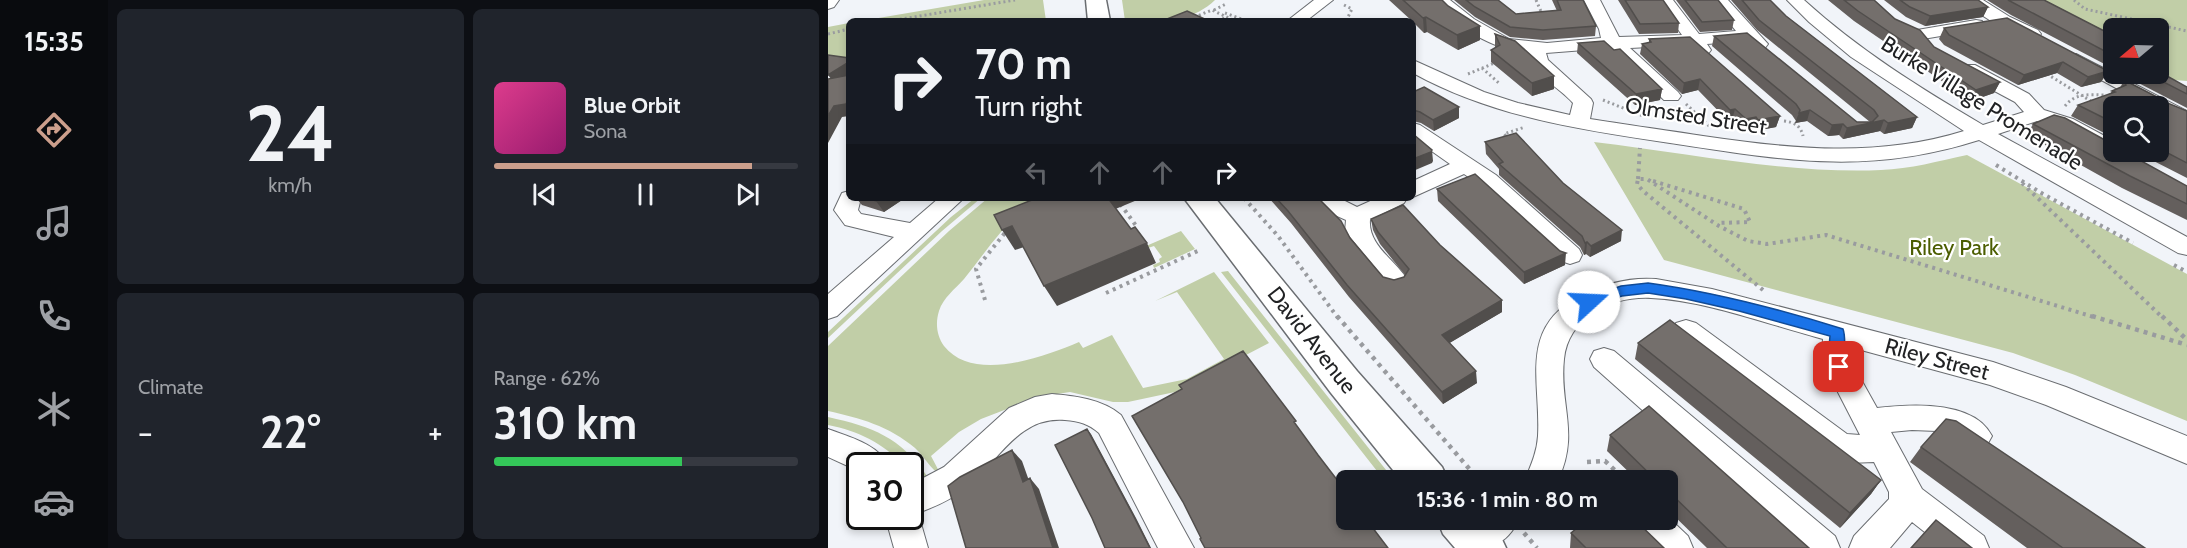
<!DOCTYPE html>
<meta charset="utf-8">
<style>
:root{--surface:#171b24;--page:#20242c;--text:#f1f3f6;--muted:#9ea1a6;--line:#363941;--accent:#cc9f8c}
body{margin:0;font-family:Cabin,sans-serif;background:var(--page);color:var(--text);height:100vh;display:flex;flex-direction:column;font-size:22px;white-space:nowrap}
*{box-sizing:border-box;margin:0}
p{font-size:20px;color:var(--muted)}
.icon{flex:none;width:33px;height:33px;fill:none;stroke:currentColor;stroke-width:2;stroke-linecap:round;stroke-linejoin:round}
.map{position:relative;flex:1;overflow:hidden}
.panel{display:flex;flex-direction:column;gap:9px;padding:9px;background:#0d0f14;width:720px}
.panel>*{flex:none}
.hud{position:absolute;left:18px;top:18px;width:570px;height:183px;border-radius:9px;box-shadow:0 3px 9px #0003;background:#171b24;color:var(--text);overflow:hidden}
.needle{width:39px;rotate:251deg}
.tools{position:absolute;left:1275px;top:18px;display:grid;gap:12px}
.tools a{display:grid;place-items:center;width:66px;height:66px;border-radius:9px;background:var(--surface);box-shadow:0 3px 9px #0003;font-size:30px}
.speed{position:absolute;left:18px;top:452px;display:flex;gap:12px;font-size:30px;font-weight:700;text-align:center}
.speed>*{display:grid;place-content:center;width:78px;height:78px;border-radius:50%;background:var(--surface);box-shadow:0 3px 9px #0003;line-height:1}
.speed .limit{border:3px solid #111;border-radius:9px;background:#fff;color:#111}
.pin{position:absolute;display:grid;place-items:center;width:51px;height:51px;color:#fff;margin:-26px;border-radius:12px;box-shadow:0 3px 9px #0006}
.me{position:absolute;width:66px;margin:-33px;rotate:70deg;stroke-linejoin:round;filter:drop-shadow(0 0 4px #0008)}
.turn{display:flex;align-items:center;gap:21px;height:126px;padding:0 30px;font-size:27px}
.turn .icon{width:78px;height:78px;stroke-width:2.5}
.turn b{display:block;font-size:42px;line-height:51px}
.lanes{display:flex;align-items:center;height:57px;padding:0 30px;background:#0003;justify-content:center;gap:30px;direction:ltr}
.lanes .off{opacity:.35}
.big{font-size:45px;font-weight:700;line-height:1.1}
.panel .card{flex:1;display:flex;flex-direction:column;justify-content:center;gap:9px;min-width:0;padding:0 21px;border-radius:9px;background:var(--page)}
.panel .dial{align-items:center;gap:0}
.dial b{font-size:78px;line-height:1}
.song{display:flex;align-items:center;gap:18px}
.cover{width:72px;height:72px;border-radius:9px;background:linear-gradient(135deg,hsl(330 70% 55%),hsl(320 70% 35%))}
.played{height:6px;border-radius:3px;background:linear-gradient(90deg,var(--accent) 85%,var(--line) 85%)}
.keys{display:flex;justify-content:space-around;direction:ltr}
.heat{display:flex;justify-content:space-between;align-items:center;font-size:33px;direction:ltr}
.charge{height:9px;border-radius:4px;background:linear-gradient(90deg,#34c759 62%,var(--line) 0)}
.panel .tiles{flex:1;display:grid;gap:9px;grid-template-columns:repeat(2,1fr)}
.trip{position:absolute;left:508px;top:470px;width:342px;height:60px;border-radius:9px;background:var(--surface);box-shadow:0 3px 9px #0003;font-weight:700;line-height:60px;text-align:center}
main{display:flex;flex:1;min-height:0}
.tab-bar{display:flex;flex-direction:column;width:108px;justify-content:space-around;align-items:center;background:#090b0e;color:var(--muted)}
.tab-bar .icon{width:42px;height:42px}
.tab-bar .active{color:var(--accent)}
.tab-bar b{font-size:27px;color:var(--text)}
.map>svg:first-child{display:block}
</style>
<main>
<nav class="tab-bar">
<b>15:35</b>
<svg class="icon active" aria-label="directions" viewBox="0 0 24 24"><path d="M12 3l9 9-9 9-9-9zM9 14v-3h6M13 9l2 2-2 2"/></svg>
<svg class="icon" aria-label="music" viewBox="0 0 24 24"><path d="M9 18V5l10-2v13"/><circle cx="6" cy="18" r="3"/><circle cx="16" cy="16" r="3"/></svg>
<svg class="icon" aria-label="phone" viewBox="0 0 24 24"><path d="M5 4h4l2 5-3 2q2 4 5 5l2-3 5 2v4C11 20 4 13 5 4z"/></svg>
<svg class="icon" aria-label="climate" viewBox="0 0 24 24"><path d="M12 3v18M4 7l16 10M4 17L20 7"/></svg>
<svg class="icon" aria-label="car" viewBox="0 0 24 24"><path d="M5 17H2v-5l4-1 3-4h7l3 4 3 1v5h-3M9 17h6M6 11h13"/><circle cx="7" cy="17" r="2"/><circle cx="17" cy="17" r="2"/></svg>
</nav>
<section class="panel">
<div class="tiles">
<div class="card dial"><b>24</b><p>km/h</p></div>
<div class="card">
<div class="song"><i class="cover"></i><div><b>Blue Orbit</b><p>Sona</p></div></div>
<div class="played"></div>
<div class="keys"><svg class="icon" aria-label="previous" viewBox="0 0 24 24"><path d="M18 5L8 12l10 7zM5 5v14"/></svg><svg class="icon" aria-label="pause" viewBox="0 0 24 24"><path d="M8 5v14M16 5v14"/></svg><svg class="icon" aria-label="next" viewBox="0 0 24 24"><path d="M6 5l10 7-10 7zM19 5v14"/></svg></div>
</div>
<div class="card"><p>Climate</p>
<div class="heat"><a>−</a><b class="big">22°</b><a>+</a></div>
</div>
<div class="card"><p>Range · 62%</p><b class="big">310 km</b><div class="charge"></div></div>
</div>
</section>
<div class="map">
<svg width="1359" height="548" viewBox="0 0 1359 548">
<rect width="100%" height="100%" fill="#f1f4f9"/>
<path fill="#c1cea7" d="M156 0H215L218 21H33Z
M294 0H387C362 24 330 21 297 21Z
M1213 0H1359V81L1332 79 1330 28H1286L1285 37Z
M21 23V59L0 63V27Z
M766 142C858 153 961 174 1053 170 1082 169 1111 161 1139 155L1359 274V421L1247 375 1185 353 836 260Z
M147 198H153L114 231 0 338V332L123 217Z
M160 198H211C199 209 184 219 173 232 160 247 149 263 136 279 127 289 115 298 111 311 107 324 109 336 116 346 145 383 216 357 251 342L255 348 284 335 315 388 359 379 396 359 349 292 327 301 386 272 441 343 347 392 300 402H285L242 392 210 397 153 419 131 432 103 456 113 475C102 469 96 456 87 448 61 426 32 418 0 411V346L121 231Z
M353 231 367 249 326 268 325 265 332 262 331 259 334 257 326 246 320 248 318 246Z
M400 271 566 480H556L393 272Z
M0 417C45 427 72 437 99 476L90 484 83 472 82 465H76C54 443 31 431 0 425Z"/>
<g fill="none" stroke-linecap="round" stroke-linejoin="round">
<g stroke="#6a6d71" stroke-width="2">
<path id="minor" d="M0 0H11L6 7 0 9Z
M486 0H505L478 21H459Z
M604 0H622L646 19 681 39 719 43 773 38 771 29 756 0H772L791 37 854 35 829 0H845L871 34 908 31 883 0H900L940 44 937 48 931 49 917 41 879 44 883 50 880 54H868L861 45 802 48 850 92 853 96 850 100H836L782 48 718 53 720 60 763 99 765 103 762 119C799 125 837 130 875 136 963 149 1049 158 1136 131L1023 57 981 22 959 0H976C1031 50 1092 88 1155 125L1196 112 1187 102 1133 73 1131 69 1133 65H1147L1201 94 1216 110 1245 119 1286 141V152H1296L1294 155 1286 156 1278 155 1231 127 1209 121 1170 134 1359 237V255L1350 253 1151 140C1038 176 955 160 842 143 753 130 665 117 585 73V60L656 92 690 103 742 115 745 103C732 88 704 74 700 53 668 51 623 25 604 0Z
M1136 0H1155L1182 17 1210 30 1213 34 1210 38C1194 42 1146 13 1136 0Z
M1148 20 1154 21 1156 25 1154 29 1095 39 1089 38 1086 34 1089 30 1095 29Z
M1248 54 1359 111V125L1330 112V106H1321L1242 63 1239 59 1242 55Z
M585 123 592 125 668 175 751 249 754 255 751 261 742 264 733 261 652 185 636 174 585 197V181L622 164 585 138Z
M21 191V198H33L30 210 33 214 82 223 111 198H136L9 316 0 319V294L66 237 17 225 6 210 14 193Z
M484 198H511L529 207 549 198H579L576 203 542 220C540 246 568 260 580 281L576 287 567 290 558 287 526 248 517 231 518 220 500 212Z
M828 279 884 289 1165 362 1238 387 1359 436V464L1218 405 1162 385 1022 347 1025 365 1049 408C1082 404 1146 400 1164 436L1159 445 1148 449 1109 431 1084 430 1063 432 1094 489 1156 536 1161 548H1117L1084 522 1062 548H1021L1026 536 1061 499V492L1046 462 1021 463 997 454 848 337 844 330 848 323 858 320 868 323 1019 434 1032 435 997 367 994 358 995 339C942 325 876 300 823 298 783 296 740 318 736 359 731 405 752 433 730 480H697C703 465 709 452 710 436 713 381 690 328 752 296 775 284 802 277 828 279Z
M776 348 786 351 1007 536 1012 548H969L766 367 762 359 766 351Z
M224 394C247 396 274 399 293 415L366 548H330L271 433C261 424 251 421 237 420 190 416 171 461 139 487 125 499 106 507 90 513L100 548H66L57 516H82V485L116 467 181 408 207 397Z
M0 429C21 437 50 444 60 465H32V474L22 467 0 457Z
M840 517 860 536 865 548H824L806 530 801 519H840Z
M646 519H691C678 547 661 548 634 548L630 539 635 527Z"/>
</g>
<g stroke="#6a6d71" stroke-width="3">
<path id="major" d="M258 0H278L282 21H260Z
M356 198H387L529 371 614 467 620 480H573L503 393Z
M609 519H659L671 533 678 548H627L615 534Z"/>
</g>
<path stroke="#999b9f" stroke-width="3" stroke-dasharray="2 3" stroke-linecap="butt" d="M708 0 715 16
M1246 0 1257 9 1359 31
M516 5 524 9 520 17
M386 10 398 4
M397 13 419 21
M62 21 187 0
M357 21 384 10 407 21
M390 21 399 17
M0 34 21 29
M654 68 672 84
M640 74 669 62
M1219 74 1266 103
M775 100 815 116
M858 104 881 126
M1237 106C1248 92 1262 95 1278 95
M956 121C966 122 973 126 975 136
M676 138 679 137 676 134 697 127"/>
<path stroke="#999b9f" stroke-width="4" stroke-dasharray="3 4.5" stroke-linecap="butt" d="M1168 165 1215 194 1305 243
M810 179 812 148
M825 181 916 209 922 222 889 223
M1194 183 1335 318
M288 198 309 227
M416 198 450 236 510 318
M1346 265 1359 272
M935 290 815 191 809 184 810 179H819L891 226 920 241 939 244 998 235 1269 318
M278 293 372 250
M157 300 148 269 180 229"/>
<path stroke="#999b9f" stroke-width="4.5" stroke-dasharray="4 5" stroke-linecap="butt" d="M509 316 651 480
M1264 316 1359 345
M1334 316 1359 340
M759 462 777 461 793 476 787 480
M696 533 709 548"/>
<use href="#minor" fill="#fff" fill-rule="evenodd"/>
<use href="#major" fill="#fff" fill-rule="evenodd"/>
</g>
<path fill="#645f5d" d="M561 0H614L652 40 630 50 599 32 596 33 585 22V21H584Z
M626 0H670L688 14 729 11 724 0H755L768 26 767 36 715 40 682 37 647 17Z
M790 0H835L851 23 850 33 811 34Z
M848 0H890L906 20 904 30 872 32Z
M903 0H942L958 16 1089 117 1084 128 1056 134 1052 131 1015 139 1011 135 1000 136 979 121 967 123 968 121 964 115 884 46 886 36 1029 122H1042L929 30Z
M1000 0H1046L1067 19 1106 47 1172 82 1166 93 1143 101 1026 21Z
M1056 0H1150L1160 7 1155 17 1097 26 1078 17Z
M1159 0H1216L1286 36V69L1183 15Z
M1116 28 1280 71 1273 82 1253 87 1229 73 1190 85 1116 45 1111 39Z
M667 34 726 89 704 96 663 62V50L667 48Z
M821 39 952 116 948 127 927 131 925 128 915 130 904 120 900 121 870 90 854 94 812 54 814 44 821 43Z
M750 43 786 50 834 89 832 100 807 105 749 53Z
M1293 74H1330L1359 87V108Z
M1296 80 1337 102 1359 111V178L1308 152H1330V106H1286V138L1243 116 1250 105 1282 94 1284 91 1292 88Z
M585 92 631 118 606 131 593 123 585 121Z
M1205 124 1359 186V220L1294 188 1199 135Z
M657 142 735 183 793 241 762 257 758 254 756 255 752 247 671 175V169L658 154Z
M609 189 737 265 696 284 610 201Z
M28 198H77L56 212 34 205Z
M441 198H490L555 277 566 280 576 277 577 275 552 244 545 230 543 219 612 245 674 300V312L621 343 649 383 615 404 521 297 463 223Z
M810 343 1053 480 1043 494 1012 528 807 359Z
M782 435 981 548H879L840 510V480H809L779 451Z
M1093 447 1317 548H1199L1082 462Z
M743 533 836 548H742Z"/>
<path fill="#514e4c" d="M1160 7 1155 17 1097 26 1102 16Z
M598 17 599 32 596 33 595 18Z
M652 26V40L630 50 629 35Z
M21 62V77L8 85 0 75Z
M1235 62 1229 73 1190 85 1196 75Z
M1280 71 1273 82 1253 87 1260 77Z
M726 76V89L704 96V83Z
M872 79 870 90 854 94 856 83Z
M1172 82 1166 93 1143 101 1148 90Z
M834 89 832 100 807 105 808 94Z
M21 99V116L14 117 0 143V116L6 106Z
M631 107V118L606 131 605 120Z
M907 109 904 120 900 121 902 110Z
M982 110 979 121 967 123 971 113Z
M952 116 948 127 927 131 930 120Z
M928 117 925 128 915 130 918 119Z
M1089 117 1084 128 1056 134 1060 123Z
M1056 120 1052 131 1015 139 1019 128Z
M1015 124 1011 135 1000 136 1004 125Z
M604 150 605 161 604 163 585 171V159Z
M52 198H77L56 212 48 201Z
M279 198H314L285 210Z
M184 226 196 247 187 250 174 230Z
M794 230 793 241 762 257 763 246Z
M759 242 758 254 756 255 757 243Z
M319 243 328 263 229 306 216 286Z
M738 253 737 265 696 284V272Z
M674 300V312L615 347 614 335Z
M648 371 649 383 615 404 614 392Z
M259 429 263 434 308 518 323 548H322Z
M184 450 194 461 205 492 195 482Z
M202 478 211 489 231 548H225Z
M1053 480 1043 494 1012 528 1022 513Z"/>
<path fill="#746f6c" stroke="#514e4c" stroke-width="1.5" d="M575 0H614L620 6 652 26 629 35 598 17 595 18Z
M638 0H670L688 14 733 10 729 0H755L768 26 715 30 682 27 647 7Z
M797 0H835L851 23 812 24Z
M857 0H890L906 20 874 22Z
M914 0H942L958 16 1089 117 1060 123 1056 120 1019 128 1015 124 1004 125 982 110 971 113 972 110 968 104 886 36 919 33 1029 122H1044L1050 116 1046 110 931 20Z
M1016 0H1046L1067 19 1092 30 1106 47 1172 82 1148 90 1030 11Z
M1072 0H1150L1160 7 1102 16 1082 7Z
M1180 0H1216L1286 36V56Z
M359 11 381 21H334Z
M1179 18 1280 71 1260 77 1235 62 1196 75 1121 35 1116 28Z
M667 34 687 41 726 76 704 83 663 50 672 45Z
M862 37 952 116 930 120 928 117 918 119 907 109 902 110 872 79 856 83 814 44 823 42 821 39Z
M776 41 786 50 792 49 834 89 808 94 750 43Z
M0 55 21 58V62L0 75Z
M1330 71 1359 87V94L1320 74H1330Z
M21 75V99L18 104 6 106 0 116V79Z
M1296 80 1329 97 1335 98 1337 102 1359 111V163L1330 148V106H1286V123L1250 105 1287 92 1284 91 1298 85Z
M596 87 631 107 605 120 592 112 585 110V92Z
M1226 115 1237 118 1286 145V152H1297L1359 186V204L1302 176 1205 124Z
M688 133 735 183 794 230 763 246 759 242 757 243 754 236 671 164 675 162 657 142Z
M585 134 604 150 603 152 585 159Z
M647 174 732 251 738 253 696 272 609 189Z
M38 198H52L48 201Z
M209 198H280L303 229 307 227 319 243 216 286 184 226 174 230 166 215Z
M448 198H490L513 221 522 238 555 277 566 280 576 277 581 269 550 232 543 219 575 205 612 245 674 300 614 335 648 371 614 392 519 285 460 211Z
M842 320 1053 480 1022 513 810 343Z
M415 351 468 421 466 422 490 455 513 485 515 484 519 489V519H538L560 548H377L372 539 373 538 355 502 304 416 354 389 351 385Z
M821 406 981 548H899L840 491V480H828L782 435Z
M1118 419 1128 421 1317 548H1235L1093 447Z
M259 429 304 513 322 548H277L264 518 227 445Z
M184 450 195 482 202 478 225 548H138L120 486 132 477Z
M760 519H806L836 548H758L743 533Z
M1108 520 1144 548H1083Z"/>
<path fill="#1a73e8" stroke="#114b97" stroke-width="1.5" d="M820 283C886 292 951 309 1015 329 1019 340 1014 354 1019 367L1016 371H1005L1000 358 1002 336 911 311 858 299 820 293 794 296 761 307 754 302 756 299 793 286Z"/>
<g text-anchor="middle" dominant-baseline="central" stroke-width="4.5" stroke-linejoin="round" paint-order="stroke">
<g font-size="22" fill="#212224" stroke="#fff">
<text transform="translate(1154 103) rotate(32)">Burke Village Promenade</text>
<text transform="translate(868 116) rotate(9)">Olmsted Street</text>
<text transform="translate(484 340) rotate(52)">David Avenue</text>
<text transform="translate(1109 359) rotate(15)">Riley Street</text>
</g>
<g font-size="22" fill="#4b5d00" stroke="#fff">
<text x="1126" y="247">Riley Park</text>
</g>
</g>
</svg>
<div class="tools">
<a><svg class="needle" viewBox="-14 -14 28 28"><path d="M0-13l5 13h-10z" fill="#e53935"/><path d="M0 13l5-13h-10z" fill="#9ea1a6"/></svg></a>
<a><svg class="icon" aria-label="search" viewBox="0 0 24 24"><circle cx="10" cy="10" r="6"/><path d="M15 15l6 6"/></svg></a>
</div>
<div class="speed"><div class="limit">30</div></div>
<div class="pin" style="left:1011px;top:367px;background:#d93025"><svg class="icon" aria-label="arrive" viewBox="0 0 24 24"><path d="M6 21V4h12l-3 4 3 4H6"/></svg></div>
<svg class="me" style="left:761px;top:302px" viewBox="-20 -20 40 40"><circle r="19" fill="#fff"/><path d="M0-13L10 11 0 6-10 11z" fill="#1a73e8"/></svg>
<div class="trip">15:36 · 1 min · 80 m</div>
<div class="hud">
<div class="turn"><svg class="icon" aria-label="right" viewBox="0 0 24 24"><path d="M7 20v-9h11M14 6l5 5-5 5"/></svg><div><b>70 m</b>Turn right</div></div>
<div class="lanes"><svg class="icon off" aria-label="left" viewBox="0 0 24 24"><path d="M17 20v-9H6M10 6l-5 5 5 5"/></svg><svg class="icon off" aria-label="ahead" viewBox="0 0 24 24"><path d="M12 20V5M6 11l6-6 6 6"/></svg><svg class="icon off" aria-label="ahead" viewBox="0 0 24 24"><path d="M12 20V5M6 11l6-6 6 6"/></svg><svg class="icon" aria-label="right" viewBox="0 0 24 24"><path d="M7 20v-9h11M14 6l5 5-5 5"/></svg></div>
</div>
</div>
</main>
